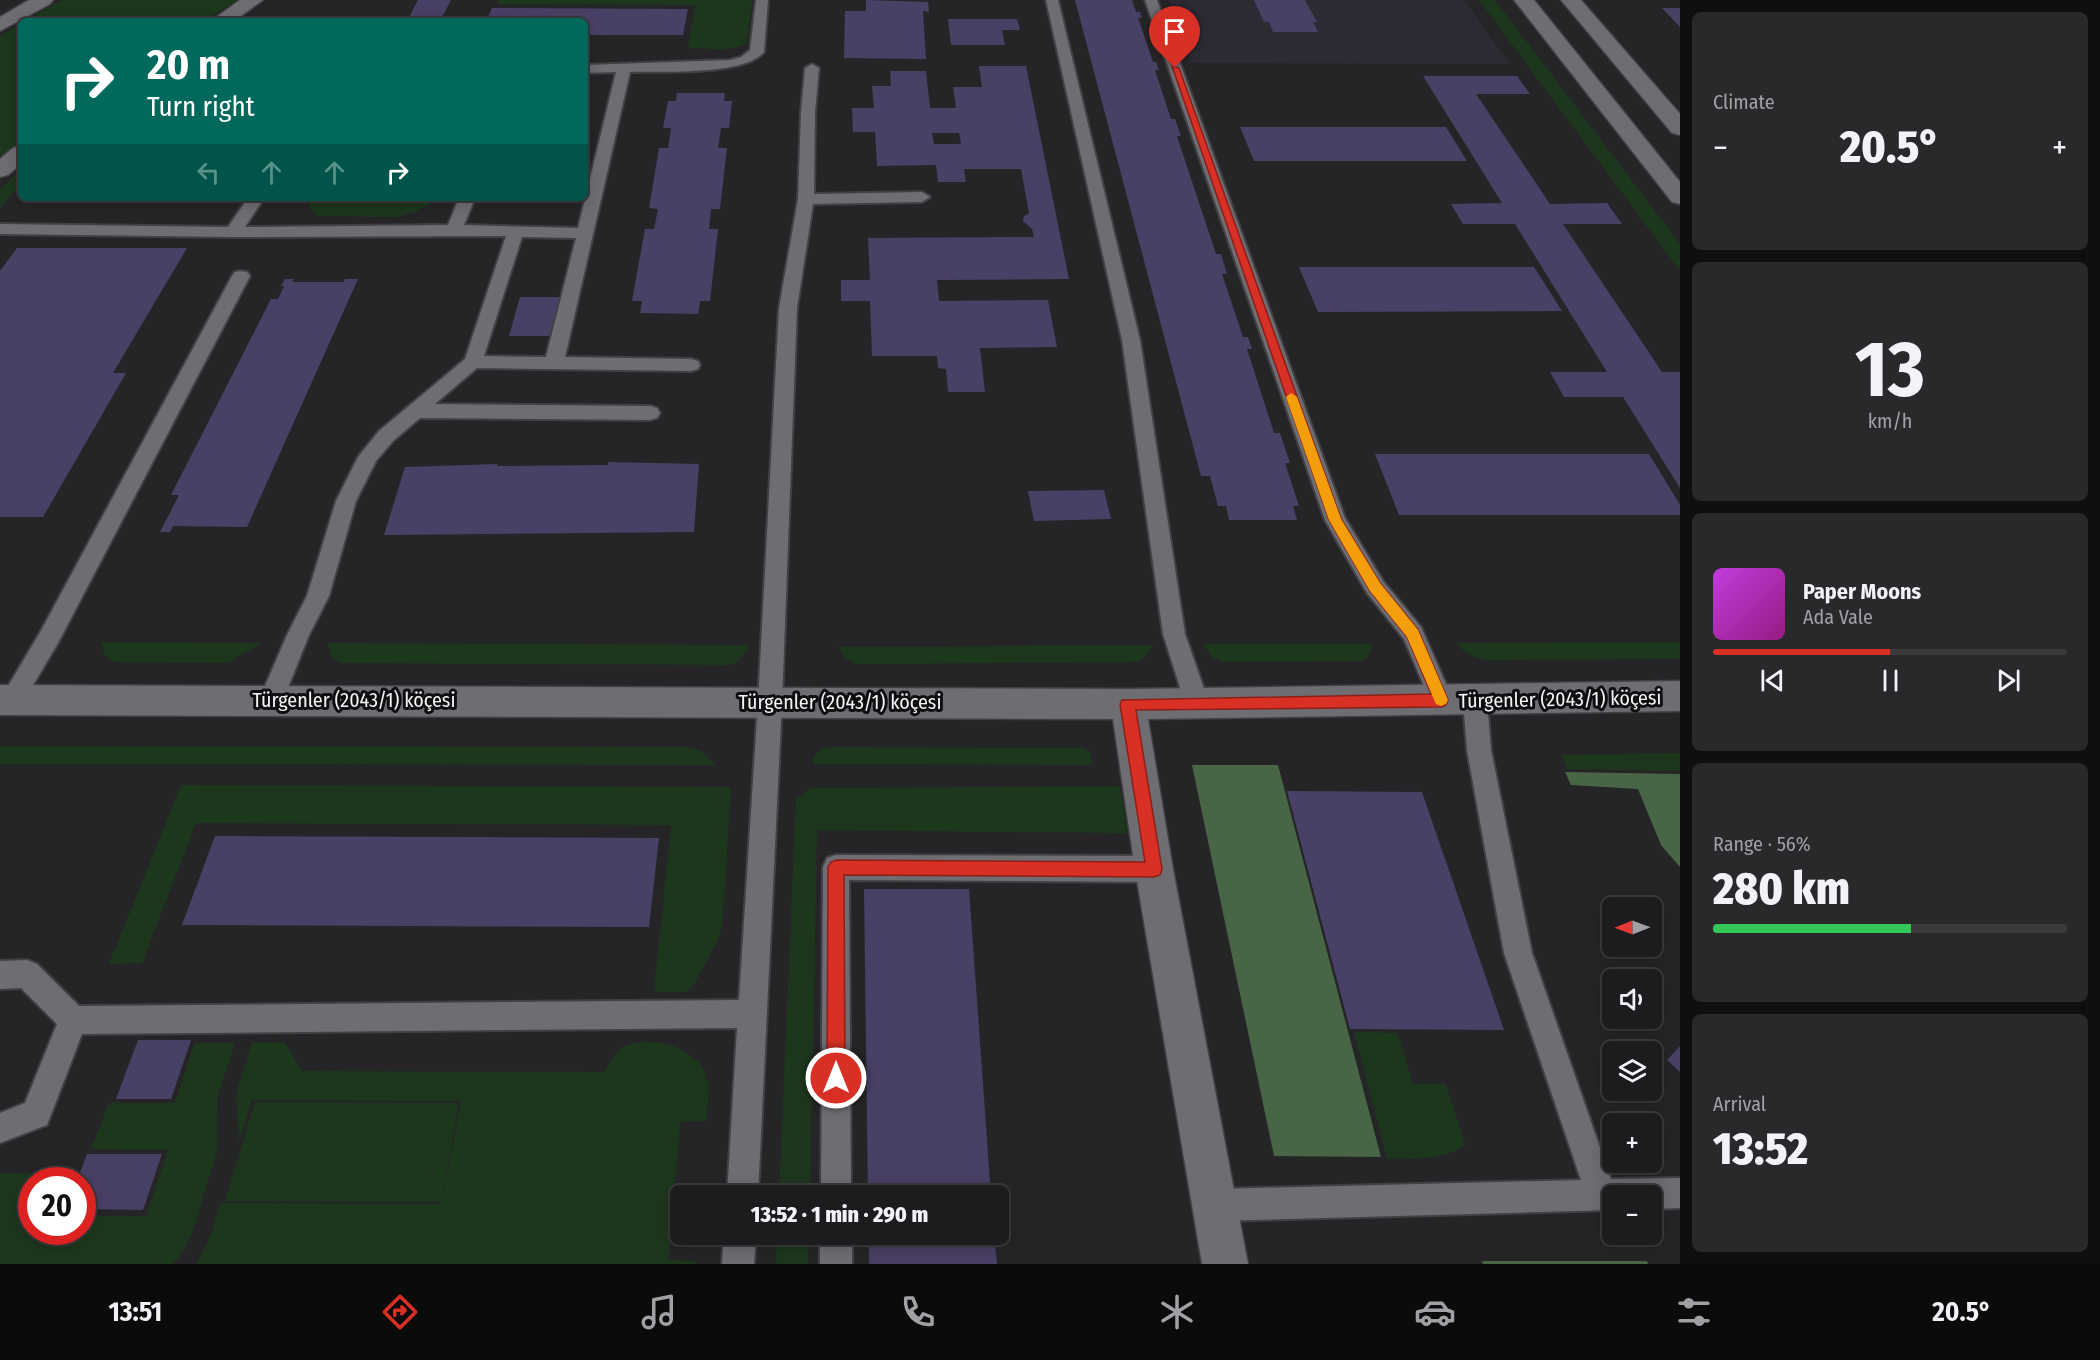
<!DOCTYPE html>
<meta charset="utf-8">
<style>
:root{--surface:#1c1c1e;--page:#29292b;--text:#f1f3f6;--muted:#a0a1a4;--line:#3a3a3c;--accent:#d93025}
body{margin:0;font-family:"Fira Sans Condensed",sans-serif;background:var(--page);color:var(--text);height:100vh;display:flex;flex-direction:column;font-size:22px;white-space:nowrap}
*{box-sizing:border-box;margin:0}
p{font-size:20px;color:var(--muted)}
.icon{flex:none;width:33px;height:33px;fill:none;stroke:currentColor;stroke-width:2;stroke-linecap:round;stroke-linejoin:round}
.map{position:relative;flex:1;overflow:hidden}
.details{display:flex;flex-direction:column;gap:12px;padding:12px;background:#0f0f10;width:420px}
.details>*{flex:none}
.hud{position:absolute;left:18px;top:18px;width:570px;height:183px;border-radius:9px;box-shadow:0 3px 15px #0003,0 0 0 2px var(--line);background:#00695c;color:#fff;overflow:hidden}
.needle{width:39px;rotate:269deg}
.tools{position:absolute;left:1602px;top:897px;display:grid;gap:12px}
.tools a{display:grid;place-items:center;width:60px;height:60px;border-radius:9px;background:var(--surface);box-shadow:0 3px 15px #0003,0 0 0 2px var(--line);font-size:30px}
.speed{position:absolute;left:18px;top:1167px;display:flex;gap:12px;font-size:30px;font-weight:700;text-align:center}
.speed>*{display:grid;place-content:center;width:78px;height:78px;border-radius:50%;background:var(--surface);box-shadow:0 3px 15px #0003,0 0 0 2px var(--line);line-height:1}
.speed .limit{border:9px solid #d22;background:#fff;color:#111}
.pin{position:absolute;display:grid;place-items:center;width:51px;height:51px;color:#fff;margin:-62px -26px;border-radius:50% 50% 50% 0;rotate:-45deg;box-shadow:0 0 6px #0007}
.pin .icon{rotate:45deg}
.me{position:absolute;width:66px;margin:-33px;rotate:0deg;stroke-linejoin:round;filter:drop-shadow(0 0 4px #0008)}
.turn{display:flex;align-items:center;gap:21px;height:126px;padding:0 30px;font-size:27px}
.turn .icon{width:78px;height:78px;stroke-width:2.5}
.turn b{display:block;font-size:42px;line-height:51px}
.lanes{display:flex;align-items:center;height:57px;padding:0 30px;background:#0003;justify-content:center;gap:30px;direction:ltr}
.lanes .off{opacity:.35}
.big{font-size:45px;font-weight:800;line-height:1.1}
.details .widget{flex:1;display:flex;flex-direction:column;justify-content:center;gap:9px;min-width:0;padding:0 21px;border-radius:9px;background:var(--page)}
.details .dial{align-items:center;gap:0}
.dial b{font-size:78px;line-height:1}
.song{display:flex;align-items:center;gap:18px}
.cover{width:72px;height:72px;border-radius:9px;background:linear-gradient(135deg,hsl(290 70% 55%),hsl(310 70% 35%))}
.played{height:6px;border-radius:3px;background:linear-gradient(90deg,var(--accent) 50%,var(--line) 50%)}
.keys{display:flex;justify-content:space-around;direction:ltr}
.heat{display:flex;justify-content:space-between;align-items:center;font-size:33px;direction:ltr}
.charge{height:9px;border-radius:4px;background:linear-gradient(90deg,#34c759 56%,var(--line) 0)}
.trip{position:absolute;left:670px;top:1185px;width:339px;height:60px;border-radius:9px;background:var(--surface);box-shadow:0 3px 15px #0003,0 0 0 2px var(--line);font-weight:800;line-height:60px;text-align:center}
.tab-bar{display:flex;height:96px;justify-content:space-around;align-items:center;background:#0b0b0c;color:var(--muted)}
.tab-bar .icon{width:42px;height:42px}
.tab-bar .active{color:var(--accent)}
.tab-bar b{font-size:27px;color:var(--text)}
main{display:flex;flex:1;min-height:0}
.map>svg:first-child{display:block}
</style>
<main>
<div class="map">
<svg width="1680" height="1264" viewBox="0 0 1680 1264">
<rect width="100%" height="100%" fill="#252528"/>
<path fill="#2c2a33" d="M1169 0H1464L1510 64 1192 63Z"/>
<path fill="#1d371d" d="M62 0H237L204 21H25Z
M498 0H751L752 2 747 41C739 53 702 48 688 48L695 5 497 4Z
M1479 0H1495L1680 244V271Z
M21 23V141L0 157V36Z
M21 169V183L0 208V190Z
M306 198H441L415 212 398 217 318 216 312 211Z
M100 642 261 643 228 663 114 662 105 656Z
M1680 642V659L1489 660C1477 659 1463 653 1456 643Z
M328 643 751 645 740 660 731 665 341 663 331 656Z
M1203 644H1373L1369 655 1363 661 1222 662 1211 656Z
M1153 645 1145 658 1139 662 856 664 845 657 839 647Z
M0 746 687 747 701 751 716 765 0 764Z
M831 747 1082 748 1090 752 1093 765 813 764C813 753 821 748 831 747Z
M1680 753V771L1567 769 1561 755Z
M181 785 731 787 722 928 717 941 692 988 684 992H654L671 825 196 823 142 963 109 964Z
M1120 786 1127 833 817 830 810 1195H779L796 800 811 788Z
M1354 1032 1398 1033 1413 1084H1446L1465 1145C1442 1162 1414 1158 1387 1158Z
M252 1042 285 1043 302 1071 603 1072C609 1065 612 1056 620 1050 643 1032 692 1045 704 1071 712 1086 707 1105 706 1121L680 1122 668 1260 697 1261 696 1264H197L212 1232 220 1203 441 1204 461 1101 252 1100 239 1142 236 1094Z
M195 1043H235L217 1098 218 1148 193 1230 185 1249 173 1264H0V1173H75L73 1180H32V1232H82L83 1216H146L168 1150 91 1149 109 1103H175Z
M255 1102 459 1103 441 1202 225 1201Z
M777 1235H809L808 1264H776Z"/>
<path fill="#486646" d="M1192 765H1278L1381 1157 1274 1156Z
M1565 772 1680 774V867L1661 845 1638 789 1571 785Z
M1482 1261H1647L1648 1264H1483Z"/>
<path fill="#494065" fill-rule="evenodd" d="M418 0H451L440 21H407Z
M866 0 928 2 929 12 923 11 926 59 844 58 845 11H866Z
M1075 0H1132L1136 12H1140L1142 18H1138L1153 62H1156L1159 70H1155L1171 119H1175L1181 136H1177L1216 254H1221L1227 274H1222L1243 337H1248L1252 349H1247L1274 433H1280L1290 463H1285L1299 506H1293L1297 520H1229L1226 506H1218L1210 476H1201Z
M1254 0H1305L1317 22H1313L1318 32H1273L1269 22H1264Z
M492 8 688 9 683 35H585V21H486Z
M1662 8H1680V27Z
M948 19H1017L1020 30H1002L1005 45H951Z
M979 66H1026L1069 279 937 280 939 301 1048 300 1057 347 980 348 985 392H948L946 369 938 368 937 356H872L870 301H841V280H870L868 238 1034 237 1032 229 1023 221 1024 216 1029 213 1021 169H964L966 182H938L936 165 877 166 875 132H853L852 108H874L872 86H891L890 71H926L930 108H956L953 87H982ZM932 133H959L961 144H934Z
M1423 76H1517L1530 94H1476L1550 204 1607 203 1622 224H1563L1662 372H1680V488L1623 397H1564L1550 372H1607L1515 224H1463L1451 204 1502 203Z
M677 93H725L724 101H732L729 128H721L718 148H727L720 209H711L709 229H718L710 301H700L698 314 640 313 642 301H632L645 229H654L658 209 649 208 659 148H668L671 128H663L668 101H676Z
M1240 127H1446L1467 161H1254Z
M17 248H187L113 373H126L43 517H0V271Z
M1299 267H1534L1562 311 1318 312Z
M285 279H294L292 282H344L345 279H358L247 527 173 526 170 532H160L179 495H171L271 299H278L284 286H281Z
M520 297H561L550 336H509Z
M1375 454H1649L1680 505V515H1399Z
M608 462 699 464 694 532 384 535 405 467 498 464 497 466 608 465Z
M1104 490 1111 519 1034 521 1028 491Z
M1287 791 1422 792 1504 1030 1350 1029Z
M215 836 659 838 649 927 182 925Z
M864 889H969L991 1196H868Z
M138 1040H191L171 1099H116Z
M1680 1046V1072L1667 1060Z
M87 1154H162L143 1210 82 1209V1180H77Z
M869 1234H994L997 1264H869Z"/>
<g fill="none" stroke-linecap="round" stroke-linejoin="round">
<g stroke="#414043" stroke-width="4">
<path id="lane" d="M756 0H768L764 52C744 76 662 71 630 72L565 357 691 359 698 361 700 365 698 369 691 371 477 368 435 404 650 406 657 408 660 413 657 418 650 420 420 418 393 441 376 461 356 501 329 596 309 635 283 700 279 707 271 710 263 707 259 700 287 635 307 596 336 501 358 457 379 431 465 359 506 236 233 237 0 234V224L228 227 248 198H264L245 227 448 225 459 198H475L464 225 578 228 616 72 585 73V65L730 60 741 57 750 50ZM522 237 576 238 546 357 484 356Z
M1046 0H1058L1140 340 1185 634 1209 703 1205 710 1197 713 1189 710 1185 703 1163 634 1122 340Z
M1145 0H1157L1345 518 1383 581 1421 627 1453 700 1449 707 1441 710 1433 707 1404 639 1367 593 1325 520Z
M812 64 819 68 815 112 814 194 922 192 930 197 922 202 813 204 797 308 782 702 758 1196H727L737 1028 82 1034 47 1125 0 1143V1113L25 1103 57 1024 21 988 0 989V961L27 960 37 964 79 1006 739 1000 758 702 779 308 798 199 801 112 805 68Z
M241 271 247 272 250 276 58 643 20 707 12 710 4 707 0 700 4 693 42 629 232 276 235 272Z
M1475 691 1483 694 1487 701 1491 750 1532 953 1611 1179 1680 1178V1208L1652 1209V1196H1612V1210L1215 1221 1204 1216 1199 1205 1204 1194 1215 1189 1581 1180 1504 953 1467 750 1463 701 1467 694Z
M836 855 1154 856 1163 860 1167 869 1163 878 1154 882 849 880 851 1196H821L823 867 827 858Z
M724 1234H756L754 1264H722Z
M820 1234H852V1264H820Z"/>
</g>
<g stroke="#414043" stroke-width="3">
<path id="street" d="M29 0H53L50 4 0 31V17Z
M240 0H263L234 21H211Z
M21 146V164L8 175 0 177V159L13 148Z
M1680 681V711L1148 719 1173 869 1248 1264H1202L1135 869 1113 719 0 715V685L1128 689Z"/>
</g>
<g stroke="#414043" stroke-width="3">
<path id="secondary" d="M1514 0H1534L1680 182V204L1672 202Z
M1561 0H1581L1680 114V135L1672 133Z"/>
</g>
<use href="#lane" fill="#6e6d72" fill-rule="evenodd"/>
<use href="#street" fill="#6e6d72" fill-rule="evenodd"/>
<use href="#secondary" fill="#6e6d72" fill-rule="evenodd"/>
</g>
<path fill="#d93025" stroke="#8d1f18" stroke-width="1.5" d="M1172 66 1179 68 1341 519 1380 583 1418 630 1448 700 1446 705 1441 707 1136 710 1162 869 1160 875 1154 877 844 875 845 1078 842 1084 836 1087 830 1084 827 1078 828 867 831 862 836 860 1145 862 1120 704 1122 700 1431 694 1407 637 1370 591 1329 520Z"/>
<path fill="#f59e0b" d="M1291 393 1297 397 1341 519 1380 583 1418 630 1448 700 1446 704 1441 706 1436 704 1407 637 1370 591 1329 520 1286 397Z"/>
<g text-anchor="middle" dominant-baseline="central" stroke-width="6" stroke-linejoin="round" paint-order="stroke">
<g font-size="20" fill="#f4f3f6" stroke="#0f0e10">
<text transform="translate(1560 699) rotate(-1)">Türgenler (2043/1) köçesi</text>
<text x="354" y="700">Türgenler (2043/1) köçesi</text>
<text x="840" y="702">Türgenler (2043/1) köçesi</text>
</g>
</g>
</svg>
<div class="tools">
<a><svg class="needle" viewBox="-14 -14 28 28"><path d="M0-13l5 13h-10z" fill="#e53935"/><path d="M0 13l5-13h-10z" fill="#a0a1a4"/></svg></a>
<a><svg class="icon" aria-label="sound" viewBox="0 0 24 24"><path d="M4 9h4l5-4v14l-5-4H4zM17 9q2 3 0 6"/></svg></a>
<a><svg class="icon" aria-label="layers" viewBox="0 0 24 24"><path d="M12 4l9 5-9 5-9-5zM3 14l9 5 9-5"/></svg></a>
<a>+</a>
<a>−</a>
</div>
<div class="speed"><div class="limit">20</div></div>
<div class="pin" style="left:1175px;top:68px;background:#d93025"><svg class="icon" aria-label="arrive" viewBox="0 0 24 24"><path d="M6 21V4h12l-3 4 3 4H6"/></svg></div>
<svg class="me" style="left:836px;top:1078px" viewBox="-20 -20 40 40"><circle r="17" fill="#d93025" stroke="#fff" stroke-width="3"/><path d="M0-11L8 9 0 5-8 9z" fill="#fff"/></svg>
<div class="trip">13:52 · 1 min · 290 m</div>
<div class="hud">
<div class="turn"><svg class="icon" aria-label="right" viewBox="0 0 24 24"><path d="M7 20v-9h11M14 6l5 5-5 5"/></svg><div><b>20 m</b>Turn right</div></div>
<div class="lanes"><svg class="icon off" aria-label="left" viewBox="0 0 24 24"><path d="M17 20v-9H6M10 6l-5 5 5 5"/></svg><svg class="icon off" aria-label="ahead" viewBox="0 0 24 24"><path d="M12 20V5M6 11l6-6 6 6"/></svg><svg class="icon off" aria-label="ahead" viewBox="0 0 24 24"><path d="M12 20V5M6 11l6-6 6 6"/></svg><svg class="icon" aria-label="right" viewBox="0 0 24 24"><path d="M7 20v-9h11M14 6l5 5-5 5"/></svg></div>
</div>
</div>
<section class="details">
<div class="widget"><p>Climate</p>
<div class="heat"><a>−</a><b class="big">20.5°</b><a>+</a></div>
</div>
<div class="widget dial"><b>13</b><p>km/h</p></div>
<div class="widget">
<div class="song"><i class="cover"></i><div><b>Paper Moons</b><p>Ada Vale</p></div></div>
<div class="played"></div>
<div class="keys"><svg class="icon" aria-label="previous" viewBox="0 0 24 24"><path d="M18 5L8 12l10 7zM5 5v14"/></svg><svg class="icon" aria-label="pause" viewBox="0 0 24 24"><path d="M8 5v14M16 5v14"/></svg><svg class="icon" aria-label="next" viewBox="0 0 24 24"><path d="M6 5l10 7-10 7zM19 5v14"/></svg></div>
</div>
<div class="widget"><p>Range · 56%</p><b class="big">280 km</b><div class="charge"></div></div>
<div class="widget"><p>Arrival</p><b class="big">13:52</b></div>
</section>
</main>
<nav class="tab-bar">
<b>13:51</b>
<svg class="icon active" aria-label="directions" viewBox="0 0 24 24"><path d="M12 3l9 9-9 9-9-9zM9 14v-3h6M13 9l2 2-2 2"/></svg>
<svg class="icon" aria-label="music" viewBox="0 0 24 24"><path d="M9 18V5l10-2v13"/><circle cx="6" cy="18" r="3"/><circle cx="16" cy="16" r="3"/></svg>
<svg class="icon" aria-label="phone" viewBox="0 0 24 24"><path d="M5 4h4l2 5-3 2q2 4 5 5l2-3 5 2v4C11 20 4 13 5 4z"/></svg>
<svg class="icon" aria-label="climate" viewBox="0 0 24 24"><path d="M12 3v18M4 7l16 10M4 17L20 7"/></svg>
<svg class="icon" aria-label="car" viewBox="0 0 24 24"><path d="M5 17H2v-5l4-1 3-4h7l3 4 3 1v5h-3M9 17h6M6 11h13"/><circle cx="7" cy="17" r="2"/><circle cx="17" cy="17" r="2"/></svg>
<svg class="icon" aria-label="filters" viewBox="0 0 24 24"><path d="M4 7h16M4 17h16"/><circle cx="9" cy="7" r="2"/><circle cx="15" cy="17" r="2"/></svg>
<b>20.5°</b>
</nav>
